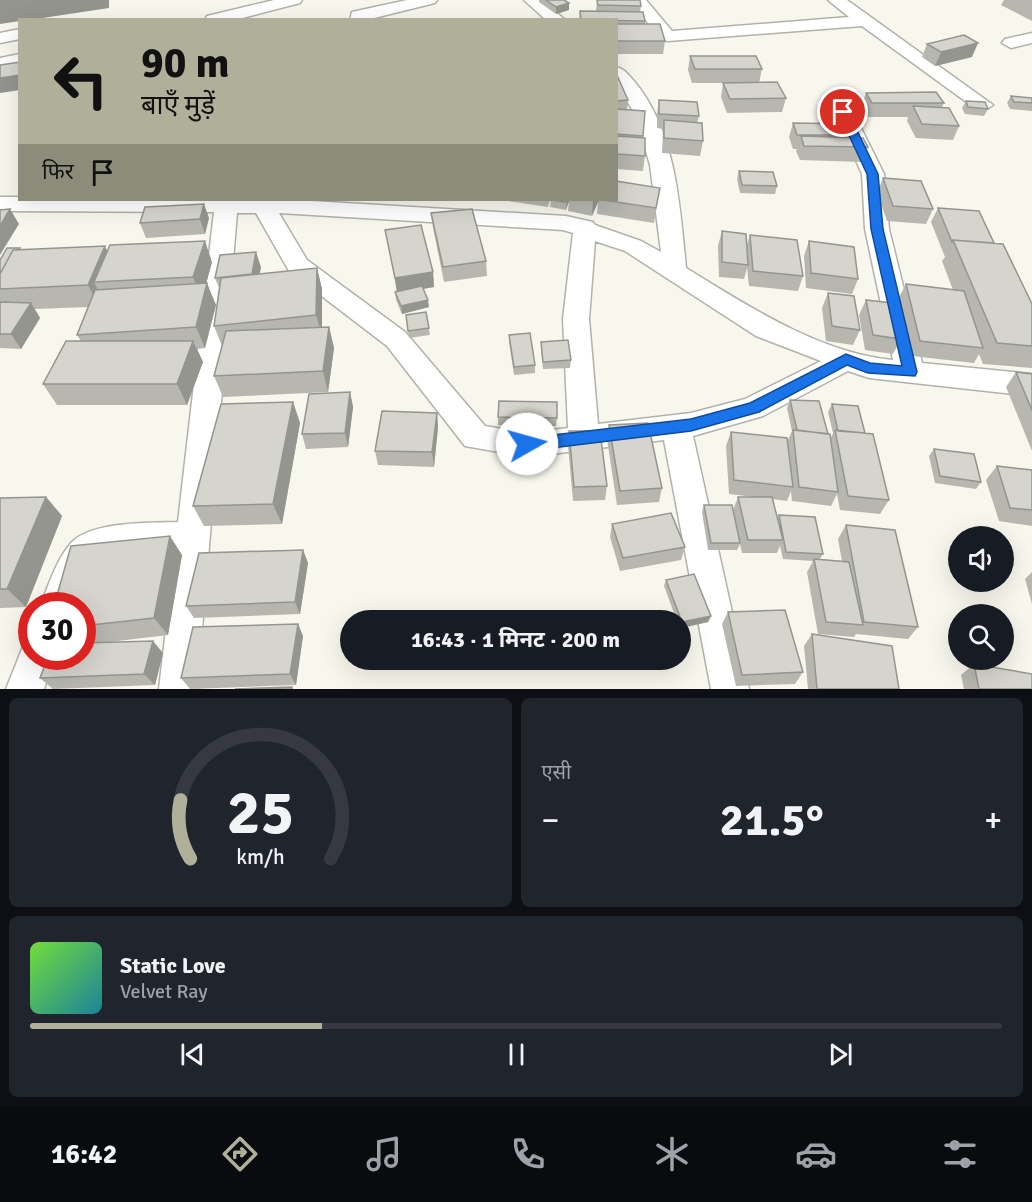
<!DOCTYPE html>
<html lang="hi">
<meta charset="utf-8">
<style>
:root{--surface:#171b24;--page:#20242c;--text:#f1f3f6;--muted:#9ea1a6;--line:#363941;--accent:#afaf9a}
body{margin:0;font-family:Signika,"Noto Sans Devanagari",sans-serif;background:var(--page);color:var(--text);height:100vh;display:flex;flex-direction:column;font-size:22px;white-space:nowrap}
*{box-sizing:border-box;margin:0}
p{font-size:20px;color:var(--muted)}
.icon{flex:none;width:33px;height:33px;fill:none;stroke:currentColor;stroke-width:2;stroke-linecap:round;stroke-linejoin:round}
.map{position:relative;height:689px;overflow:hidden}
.details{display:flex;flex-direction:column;gap:9px;padding:9px;background:#0d0f14;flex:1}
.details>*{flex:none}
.top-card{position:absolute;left:18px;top:18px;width:600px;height:183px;border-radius:0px;box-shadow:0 6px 24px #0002;background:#afaf9a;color:#111;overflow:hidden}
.tools{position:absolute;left:948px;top:526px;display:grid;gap:12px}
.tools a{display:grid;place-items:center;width:66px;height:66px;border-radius:50%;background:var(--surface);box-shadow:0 6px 24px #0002;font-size:30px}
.speed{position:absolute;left:18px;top:592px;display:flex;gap:12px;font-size:30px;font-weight:700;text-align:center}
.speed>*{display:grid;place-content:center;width:78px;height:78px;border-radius:50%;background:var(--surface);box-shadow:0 6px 24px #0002;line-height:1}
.speed .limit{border:9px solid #d22;background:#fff;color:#111}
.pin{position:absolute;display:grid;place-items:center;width:51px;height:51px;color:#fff;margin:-26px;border:3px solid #fff;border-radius:50%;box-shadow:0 2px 6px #0007}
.me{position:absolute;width:66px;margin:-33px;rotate:83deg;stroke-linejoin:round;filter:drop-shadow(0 0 4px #0008)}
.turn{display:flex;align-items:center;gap:21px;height:126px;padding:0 24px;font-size:27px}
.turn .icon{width:78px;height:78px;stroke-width:2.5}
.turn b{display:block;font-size:42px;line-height:51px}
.then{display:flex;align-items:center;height:57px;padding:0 24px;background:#0003;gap:12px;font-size:22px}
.big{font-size:45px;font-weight:700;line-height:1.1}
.details .tile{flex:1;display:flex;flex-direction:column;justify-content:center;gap:9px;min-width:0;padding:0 21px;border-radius:9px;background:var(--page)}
.details .dial{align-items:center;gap:0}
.dial svg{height:156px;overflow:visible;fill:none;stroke:var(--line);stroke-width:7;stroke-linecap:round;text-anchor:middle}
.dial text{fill:var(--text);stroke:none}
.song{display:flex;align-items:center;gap:18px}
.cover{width:72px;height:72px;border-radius:9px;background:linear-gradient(135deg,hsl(100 70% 55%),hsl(190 70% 35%))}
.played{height:6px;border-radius:3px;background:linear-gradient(90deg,var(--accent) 30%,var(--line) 30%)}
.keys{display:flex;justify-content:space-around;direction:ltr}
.heat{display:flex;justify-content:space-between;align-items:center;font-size:33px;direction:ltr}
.details .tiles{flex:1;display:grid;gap:9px;grid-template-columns:1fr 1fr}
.tile:last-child{grid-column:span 2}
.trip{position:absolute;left:340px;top:610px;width:351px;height:60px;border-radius:30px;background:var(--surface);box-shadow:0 6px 24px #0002;font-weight:700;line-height:60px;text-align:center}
.menu{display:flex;height:96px;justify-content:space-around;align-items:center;background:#090b0e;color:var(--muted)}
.menu .icon{width:42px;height:42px}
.menu .selected{color:var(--accent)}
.menu b{font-size:27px;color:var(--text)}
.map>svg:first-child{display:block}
</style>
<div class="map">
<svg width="1032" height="689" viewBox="0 0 1032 689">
<rect width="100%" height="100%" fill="#f7f7ee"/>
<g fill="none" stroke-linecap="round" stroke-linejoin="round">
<g stroke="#b2b2aa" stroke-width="3">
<path id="minor" d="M274 0H302L300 3 235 20H205L207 16Z
M407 0H437L435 3 366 20H350L352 12Z
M524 0H542L565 20H546Z
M629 0H646L672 31 849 17 828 0H847L993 105 983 111 976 109 862 26 668 41 662 40Z
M20 29V39L0 43V33Z
M1032 33V43L1011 48 1002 43 1005 39Z
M20 54V64L0 68V58Z
M616 67C625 69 628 75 634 81 676 131 680 206 686 268 748 306 819 353 893 360L865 229 862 174 834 112 844 106 851 108 884 174 889 229 922 363 1032 374V396L869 378 848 371 763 416 693 436 749 689H711L664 440 527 457 465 446 387 346 289 271 256 213H237L197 689H159L175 552 102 559 86 579 76 606H40C49 585 56 560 71 543 91 521 150 523 178 522L214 212 0 211V197H20V200H294L566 216 593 222 595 225 641 241 661 252 650 165 635 114 616 84ZM279 213 563 230 573 233 563 319 568 428 527 433 485 426 405 332 307 260ZM595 241 625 251 756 336 821 361 745 399 691 413 598 424 589 319Z
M32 641V657H55L44 689H6L24 644Z"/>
</g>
<use href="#minor" fill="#fff" fill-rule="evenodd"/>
</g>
<path fill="#b7b7b0" d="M539 0H564L569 3V10L556 14 539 2Z
M597 0H640L641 6 640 12 645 21V24L665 41 663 54H616V20H579L580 11H596Z
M1004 0H1032V21L1001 5Z
M927 44 972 57 935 66 922 57Z
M690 56 762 69 759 83H692L688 70Z
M616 73 628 100 627 110 645 111 643 138 645 156 643 171 616 169Z
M723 83 786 98 782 112 727 113 721 97Z
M866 93 944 103 942 107 959 126 953 140 916 138 907 121 908 117H867L861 107Z
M1011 96 1032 98V111L1010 109 1007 103Z
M659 100 699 116 697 123 703 141 700 156 662 153 663 129 657 128V114Z
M966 101 988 109 984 116 965 114 962 108Z
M793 123 859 135V138L868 147 862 162 800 160 796 151 797 149H793L789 137Z
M739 171 777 186 775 194 740 193 737 179Z
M883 178 933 209 926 224 887 221 877 193Z
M660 188 654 223 597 214 598 201 592 216 568 211 569 201 566 210 550 207 551 200H616Z
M501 200H550L548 207Z
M938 208 994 243 1032 304V368L983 364 979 354 974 363 912 356 898 299 906 284 953 290 942 261 945 257 931 222Z
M431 213 486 261 487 276 444 282 433 228Z
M209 218 205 234 146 238 140 223Z
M385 230 433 272 434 287 423 289 429 307 402 314 396 300 395 292H397Z
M722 231 747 245 750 235 803 276 798 291 749 286 747 268 744 279 719 277 718 246Z
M809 241 858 279 852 294 806 288 804 256Z
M20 248 21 250 107 251 212 262 206 284 216 305 205 348 197 349 203 362 187 405H57L43 384 81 341 77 335 88 307 35 309 40 318 21 349 0 348V260Z
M261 267 259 274 317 268 322 289V327H329L334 348 328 392 223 397 214 376 222 346 214 326 219 288 215 278Z
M828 293 860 330 853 345 826 341 822 308Z
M866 300 901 339 893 354 865 350 859 315Z
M426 312 430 335 409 338 406 315Z
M509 335 535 365V373L514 375 509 342Z
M541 342 571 360 570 368 543 369 541 349Z
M1016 372 1032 374V451L1006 387Z
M350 392 353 407 348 447 306 449 302 434Z
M790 400 828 434 831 438 833 433 828 412 832 404 865 433 889 500 880 514 840 510 837 494 831 506 792 501 791 491 787 501 772 499 778 518 779 515 823 554 820 559 842 561 838 539 846 525 918 627 908 639 856 634 854 637 818 634 807 572 813 561 783 559 780 546 777 553H742L740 544 737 550H708L702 512 704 505 733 510 738 497H754L729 494 726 446 731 432 787 442 792 431 787 408Z
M293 402 300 423 282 524 204 526 193 506Z
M437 413 438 427 434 467 378 465 375 451Z
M498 417 557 418 556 426 498 425Z
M609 425 662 488 659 502 617 505 607 439Z
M569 431 607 486 605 500 573 501 568 446Z
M934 449 981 482 976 489 935 483 929 456Z
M997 466 1032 470V526L999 521 986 480Z
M46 497 62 516 26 607 0 608V498Z
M612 524 685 547 681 560 620 571 610 537Z
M303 550 308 563 300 614 194 618 186 606Z
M182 555 168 635 109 642 163 653 155 685 53 689 40 678 82 657V606Z
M1032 572V604L1025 579Z
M666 580 711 616 708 622 681 628V621H677L664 586Z
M728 612 803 672 795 684 736 686 722 624Z
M298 624 303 636 296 685 190 689 181 678Z
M812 634 899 689H808L804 646Z
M974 664 1032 689H964L961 675Z"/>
<path fill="#959590" d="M0 0H109V8L29 20H20V21L0 24Z
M569 3V10L556 14V7Z
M978 43 972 57 935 66 941 52Z
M20 75V90L0 93V78Z
M567 200H569V201L566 210Z
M594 200H599L592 216 593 201Z
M204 204 209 218 205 234 200 219Z
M10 209 19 224 0 255V226Z
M205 241 212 262 202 299 193 277Z
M105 246 115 267 94 282 102 298 99 306 88 285Z
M256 252 261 267 257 290 252 275Z
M317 268 322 289V336L316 315Z
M433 272 434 287 397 293 395 278Z
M207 283 216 305 205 348 196 327Z
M428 300 429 307 402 314 401 306Z
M31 303 40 318 21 349 11 334Z
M329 327 334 348 328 392 323 371Z
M193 341 203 362 187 405 177 384Z
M350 392 353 407 348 447 345 433Z
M293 402 300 423 282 524 273 504Z
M437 413 438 427 434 467 432 452Z
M46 497 62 516 26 607 7 589Z
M170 536 182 555 168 635 154 618Z
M303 550 308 563 300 614 295 602Z
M711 616 708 622 681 628 682 622Z
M298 624 303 636 296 685 290 674Z
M153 641 163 653 155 685 144 674Z"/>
<path fill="#d5d5cd" stroke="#959590" stroke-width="1.5" d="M546 0H564L569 3 556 7Z
M597 0H640L641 6 598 5Z
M580 11 643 12 645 21 581 20Z
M616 24H660L665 41H616Z
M964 35 978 43 941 52 927 44Z
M690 56H756L762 69H695Z
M20 62V75L0 78V65Z
M616 73 628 100 616 101Z
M777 82 786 98 730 99 723 83Z
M936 92 944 103H872L866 93Z
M1011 96 1032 98V103L1014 102Z
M659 100 697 102 699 116 659 114Z
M966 101 985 102 988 109 968 107Z
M913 106 949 108 959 126 922 124Z
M616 109 645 111 643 136 616 134Z
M664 120 702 123 703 141 664 138Z
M793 123 854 124 859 135H797Z
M616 136 645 138V156L616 154Z
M801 136 863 138 868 147 804 146Z
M739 171 773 172 777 186 742 185Z
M883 178 921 181 933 209 893 206Z
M616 181 660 188 656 208 603 200H616Z
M551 200H567L566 202Z
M204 204 200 219 140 223 145 207Z
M938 208 979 211 994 243 953 240 952 242Z
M10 209 0 226V210Z
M472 209 486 261 443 267 431 213Z
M421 225 433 272 395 278 385 230Z
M722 231 746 234 748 265 722 262Z
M750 235 797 240 803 276 753 271Z
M953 240 1003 244 1032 304V346L997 343Z
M205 241 193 277 94 282 110 245Z
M809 241 854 247 858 279 811 273Z
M105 246 88 285 0 289V274L13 250Z
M7 248H20L19 250H13L0 274V260Z
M256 252 252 274 215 278 220 255Z
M317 268 316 315 214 326 221 278Z
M207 283 196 327 77 335 95 290Z
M906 284 964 291 983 348 920 341Z
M422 286 428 300 401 306 395 292Z
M828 293 854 296 860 330 832 326Z
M866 300 893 303 901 339 873 335Z
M0 302 31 303 11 334H0Z
M426 312 429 328 408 331 406 315Z
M329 327 323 371 214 376 226 331Z
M530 333 535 365 514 367 509 335Z
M568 340 571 360 543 362 541 342Z
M66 341H193L177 384H43Z
M1016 372 1032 374V410Z
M350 392 345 433 302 434 309 394Z
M790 400 819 401 828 434 797 430Z
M499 401 557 402V418L498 417Z
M293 402 273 504 193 506 221 404Z
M832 404 858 406 865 433 838 431Z
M382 411 437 413 432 452 375 451Z
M648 423 662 488 620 491 609 425Z
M793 430 830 434 838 492 799 487Z
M835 430 873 434 889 500 848 496Z
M569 431H600L607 486 574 487Z
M731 432 787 438 793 487 734 480Z
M934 449 974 454 981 482 940 476Z
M997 466 1032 470V510L1010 508Z
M46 497 7 589H0V498Z
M738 497H772L783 540H748Z
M704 505H732L740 543H711Z
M671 513 685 547 623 558 612 524Z
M779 515 815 517 823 554 786 552Z
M846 525 895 530 918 627 864 622Z
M170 536 154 618 82 626V606H54L71 546Z
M303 550 295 602 186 606 199 553Z
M814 559 849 562 863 625 826 622Z
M694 574 711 616 682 622 666 580Z
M785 610 803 672 742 675 728 612Z
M298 624 290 674 181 678 193 627Z
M812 634 892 646 899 689H817Z
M153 641 144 674 40 678 48 657H82V643Z
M974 664 1032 674V689H979Z
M292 687V689H235Z"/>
<path fill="#1a73e8" stroke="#114b97" stroke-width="1.5" d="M840 110 848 112 878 174 883 229 917 372 915 376 868 373 847 365 759 412 691 431 527 451 521 449 519 444 521 440 527 438 691 419 750 403 846 354 870 363 902 366 871 229 867 174 838 112Z"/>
</svg>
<div class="tools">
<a><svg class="icon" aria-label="sound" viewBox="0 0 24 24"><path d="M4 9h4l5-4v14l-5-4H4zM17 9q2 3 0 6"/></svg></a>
<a><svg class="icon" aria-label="search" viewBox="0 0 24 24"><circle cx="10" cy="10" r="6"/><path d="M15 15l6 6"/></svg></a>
</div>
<div class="speed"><div class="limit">30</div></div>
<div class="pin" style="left:843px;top:112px;background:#d93025"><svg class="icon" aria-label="arrive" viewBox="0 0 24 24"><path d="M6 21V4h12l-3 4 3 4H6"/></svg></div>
<svg class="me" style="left:527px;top:444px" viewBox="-20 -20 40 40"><circle r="19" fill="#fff"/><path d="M0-13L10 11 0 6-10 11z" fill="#1a73e8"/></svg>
<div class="trip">16:43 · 1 मिनट · 200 m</div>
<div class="top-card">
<div class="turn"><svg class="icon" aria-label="left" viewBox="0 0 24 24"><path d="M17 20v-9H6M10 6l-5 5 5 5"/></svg><div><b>90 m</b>बाएँ मुड़ें</div></div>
<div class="then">फिर<svg class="icon" aria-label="arrive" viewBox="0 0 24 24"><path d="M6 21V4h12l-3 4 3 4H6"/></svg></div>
</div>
</div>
<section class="details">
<div class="tiles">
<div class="tile dial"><svg viewBox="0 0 100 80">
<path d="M14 69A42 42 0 1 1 86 69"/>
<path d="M14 69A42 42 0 0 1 9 39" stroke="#afaf9a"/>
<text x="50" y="56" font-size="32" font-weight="700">25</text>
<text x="50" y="72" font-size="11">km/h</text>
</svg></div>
<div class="tile"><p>एसी</p>
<div class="heat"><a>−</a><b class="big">21.5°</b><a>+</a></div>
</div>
<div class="tile">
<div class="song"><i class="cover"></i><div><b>Static Love</b><p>Velvet Ray</p></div></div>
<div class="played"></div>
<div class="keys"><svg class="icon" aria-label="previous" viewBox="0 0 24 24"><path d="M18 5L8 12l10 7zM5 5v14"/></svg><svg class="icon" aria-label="pause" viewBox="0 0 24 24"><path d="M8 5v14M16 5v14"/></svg><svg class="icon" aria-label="next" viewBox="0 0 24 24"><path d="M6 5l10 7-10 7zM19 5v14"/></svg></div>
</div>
</div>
</section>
<nav class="menu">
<b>16:42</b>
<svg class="icon selected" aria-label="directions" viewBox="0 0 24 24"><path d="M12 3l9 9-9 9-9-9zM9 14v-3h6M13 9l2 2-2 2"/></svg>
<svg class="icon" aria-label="music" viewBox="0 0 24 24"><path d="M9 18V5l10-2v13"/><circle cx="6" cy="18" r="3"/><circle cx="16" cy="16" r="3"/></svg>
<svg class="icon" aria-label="phone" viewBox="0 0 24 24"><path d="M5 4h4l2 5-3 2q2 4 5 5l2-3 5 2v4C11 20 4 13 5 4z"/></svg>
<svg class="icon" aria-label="climate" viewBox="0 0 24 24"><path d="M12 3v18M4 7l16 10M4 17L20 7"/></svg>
<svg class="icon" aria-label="car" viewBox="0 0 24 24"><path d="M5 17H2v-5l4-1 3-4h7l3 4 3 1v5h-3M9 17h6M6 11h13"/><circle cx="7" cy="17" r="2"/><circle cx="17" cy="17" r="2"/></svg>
<svg class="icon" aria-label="filters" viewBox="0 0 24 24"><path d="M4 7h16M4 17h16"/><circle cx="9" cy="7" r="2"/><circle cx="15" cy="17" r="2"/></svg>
</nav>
